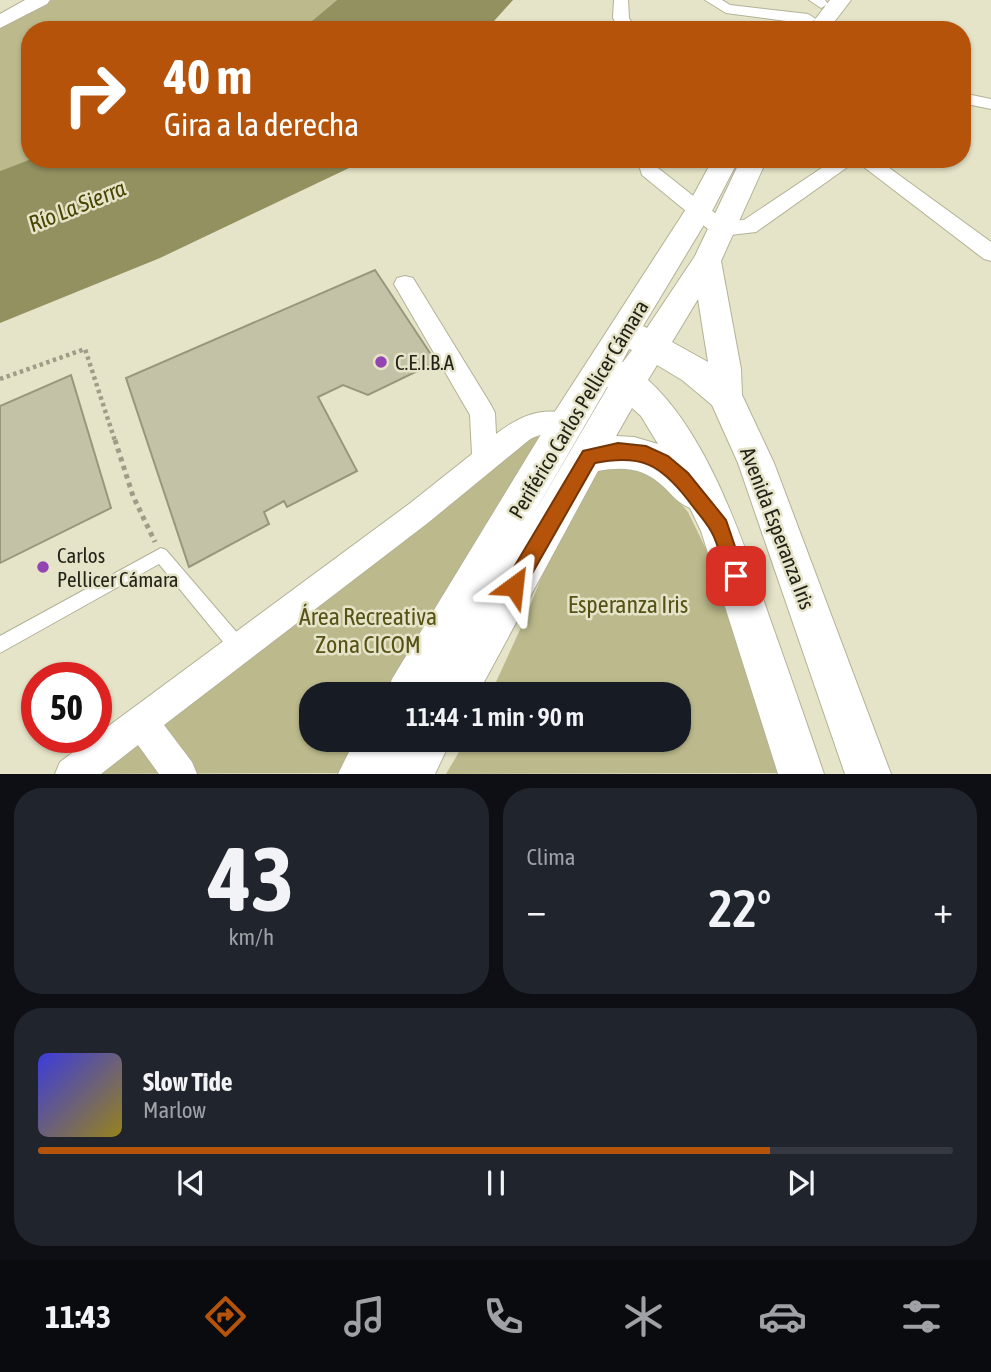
<!DOCTYPE html>
<html lang="es">
<meta charset="utf-8">
<style>
:root{--surface:#171b24;--page:#20242c;--text:#f1f3f6;--muted:#9ea1a6;--line:#363941;--accent:#b45309}
body{margin:0;font-family:"Asap Condensed",sans-serif;background:var(--page);color:var(--text);height:100vh;display:flex;flex-direction:column;font-size:26px;white-space:nowrap}
*{box-sizing:border-box;margin:0}
p{font-size:23px;color:var(--muted)}
.icon{flex:none;width:38px;height:38px;fill:none;stroke:currentColor;stroke-width:2;stroke-linecap:round;stroke-linejoin:round}
.map{position:relative;height:774px;overflow:hidden}
.drawer{display:flex;flex-direction:column;gap:14px;padding:14px;background:#0d0f14;flex:1}
.drawer>*{flex:none}
.guide{position:absolute;left:21px;top:21px;width:950px;height:147px;border-radius:28px;box-shadow:0 2px 5px #0004;background:#b45309;color:#fff;overflow:hidden}
.speed{position:absolute;left:21px;top:662px;display:flex;gap:14px;font-size:35px;font-weight:700;text-align:center}
.speed>*{display:grid;place-content:center;width:91px;height:91px;border-radius:50%;background:var(--surface);box-shadow:0 2px 5px #0004;line-height:1}
.speed .limit{border:10px solid #d22;background:#fff;color:#111}
.pin{position:absolute;display:grid;place-items:center;width:60px;height:60px;color:#fff;margin:-30px;border-radius:14px;box-shadow:0 4px 10px #0006}
.me{position:absolute;width:77px;margin:-38px;rotate:30deg;stroke-linejoin:round;filter:drop-shadow(0 0 5px #0008)}
.turn{display:flex;align-items:center;gap:24px;height:147px;padding:0 28px;font-size:32px}
.turn .icon{width:91px;height:91px;stroke-width:2.5}
.turn b{display:block;font-size:49px;line-height:60px}
.big{font-size:52px;font-weight:600;line-height:1.1}
.drawer .tile{flex:1;display:flex;flex-direction:column;justify-content:center;gap:10px;min-width:0;padding:0 24px;border-radius:28px;background:var(--page)}
.drawer .dial{align-items:center;gap:0}
.dial b{font-size:91px;line-height:1}
.song{display:flex;align-items:center;gap:21px}
.cover{width:84px;height:84px;border-radius:10px;background:linear-gradient(135deg,hsl(240 70% 55%),hsl(50 70% 35%))}
.played{height:7px;border-radius:4px;background:linear-gradient(90deg,var(--accent) 80%,var(--line) 80%)}
.keys{display:flex;justify-content:space-around;direction:ltr}
.heat{display:flex;justify-content:space-between;align-items:center;font-size:38px;direction:ltr}
.drawer .tiles{flex:1;display:grid;gap:14px;grid-template-columns:1fr 1fr}
.tile:last-child{grid-column:span 2}
.trip{position:absolute;left:299px;top:682px;width:392px;height:70px;border-radius:28px;background:var(--surface);box-shadow:0 2px 5px #0004;font-weight:600;line-height:70px;text-align:center}
.dock{display:flex;height:112px;justify-content:space-around;align-items:center;background:#090b0e;color:var(--muted)}
.dock .icon{width:49px;height:49px}
.dock .active{color:var(--accent)}
.dock b{font-size:32px;color:var(--text)}
.map>svg:first-child{display:block}
</style>
<div class="map">
<svg width="991" height="774" viewBox="0 0 991 774">
<rect width="100%" height="100%" fill="#e5e4c8"/>
<path fill="#bcba8c" d="M40 0H337L301 30H30L31 159 0 171V22Z
M566 424 407 695H312V740H380L361 773 72 774 512 438Z
M636 464 670 491 688 512 706 549 778 773 446 774 466 740H679V695H490L524 621 552 551 594 470Z"/>
<path fill="#93915f" d="M337 0H513L486 30H301Z
M31 159H368L160 258 0 323V171Z"/>
<path fill="#c3c2a6" stroke="#98977c" stroke-width="2" d="M375 270 436 362 368 395 343 385 318 397 357 471 287 507 284 501 264 512 269 524 189 567 126 378Z
M71 375 111 508 0 563V406Z"/>
<g fill="none" stroke-linecap="round" stroke-linejoin="round">
<g stroke="#b3b296" stroke-width="2">
<path id="lane" d="M161 548 166 550 245 642 247 648 245 654 239 656 233 654 159 564 0 653V636Z"/>
</g>
<g stroke="#b3b296" stroke-width="2">
<path id="street" d="M614 0H628L629 18 636 30H620L613 18Z
M705 0H722L730 5 808 14 816 19 808 24 726 13Z
M809 0H825L828 4 821 8Z
M962 93 991 99V109L962 103Z
M637 159H655L658 168 725 221 744 220 835 159H877L991 242V261L984 259 856 161 756 232 721 236 714 234 642 175Z
M405 276 413 278 491 405 495 413 496 434C521 415 544 405 575 416L579 424 575 432C557 439 548 428 529 440L429 522 164 725 192 762 197 774H159L138 745 101 774H55L60 762 409 504 472 454 470 415 394 284 397 278Z"/>
</g>
<g stroke="#b3b296" stroke-width="2">
<path id="secondary" d="M25 0H50L47 4 0 28V14Z
M830 0H851L828 30H807Z
M713 159H739L711 213 643 326 647 328 695 256 741 159H767L721 261 741 369 742 395 774 463 891 774H845L738 463 712 405 682 380 657 365 648 380C708 434 743 541 769 616 788 669 806 721 824 774H778L701 531 690 508C678 503 674 497 665 488 645 468 624 466 598 471L477 695H386L392 679 554 413 686 209ZM698 299 708 362 672 342ZM629 349 632 350 623 362H622ZM607 387H608L527 525ZM632 408 641 416 658 444 634 437 616 436Z
M355 740H451L435 774H338Z"/>
</g>
<path stroke="#9e9d88" stroke-width="4.5" stroke-dasharray="3.5 3.5" stroke-linecap="butt" d="M0 379 85 349 115 441"/>
<path stroke="#9e9d88" stroke-width="5" stroke-dasharray="4.5 4.5" stroke-linecap="butt" d="M115 440 133 496 155 542"/>
<use href="#lane" fill="#fff" fill-rule="evenodd"/>
<use href="#street" fill="#fff" fill-rule="evenodd"/>
<use href="#secondary" fill="#fff" fill-rule="evenodd"/>
</g>
<path fill="#b45309" stroke="#753606" stroke-width="2" d="M618 443 646 446 668 456 688 473 726 520 745 576 742 583 736 585 729 583C722 566 720 546 711 531 705 520 695 510 688 500 660 464 641 454 595 463L521 593 514 596 507 593 504 586 507 579 583 451Z"/>
<g fill="#9343b2" stroke="#e5e4c8" stroke-width="2.5">
<circle cx="381" cy="362" r="7"/>
<circle cx="43" cy="567" r="7"/>
</g>
<g text-anchor="middle" dominant-baseline="central" stroke-width="5" stroke-linejoin="round" paint-order="stroke">
<g font-size="21" fill="#232218" stroke="#e5e4c8" text-anchor="start">
<text x="395" y="362">C.E.I.B.A</text>
<text x="57" y="555">Carlos<tspan x="57" dy="24">Pellicer Cámara</tspan></text>
</g>
<g font-size="21" fill="#232218" stroke="#e5e4c8">
<text transform="translate(578 409) rotate(-59)">Periférico Carlos Pellicer Cámara</text>
<text transform="translate(778 528) rotate(69)">Avenida Esperanza Iris</text>
</g>
<g font-size="23" font-style="italic" fill="#484402" stroke="#e5e4c8">
<text transform="translate(77 206) rotate(-22)">Río La Sierra</text>
</g>
<g font-size="24" fill="#565216" stroke="#e5e4c8">
<text x="628" y="604">Esperanza Iris</text>
<text x="368" y="616">Área Recreativa<tspan x="368" dy="28">Zona CICOM</tspan></text>
</g>
</g>
</svg>
<div class="speed"><div class="limit">50</div></div>
<div class="pin" style="left:736px;top:576px;background:#d93025"><svg class="icon" aria-label="arrive" viewBox="0 0 24 24"><path d="M6 21V4h12l-3 4 3 4H6"/></svg></div>
<svg class="me" style="left:514px;top:586px" viewBox="-20 -20 40 40"><path d="M0-17L14 15 0 8-14 15z" fill="#b45309" stroke="#fff" stroke-width="4"/></svg>
<div class="trip">11:44 · 1 min · 90 m</div>
<div class="guide">
<div class="turn"><svg class="icon" aria-label="right" viewBox="0 0 24 24"><path d="M7 20v-9h11M14 6l5 5-5 5"/></svg><div><b>40 m</b>Gira a la derecha</div></div>
</div>
</div>
<section class="drawer">
<div class="tiles">
<div class="tile dial"><b>43</b><p>km/h</p></div>
<div class="tile"><p>Clima</p>
<div class="heat"><a>−</a><b class="big">22°</b><a>+</a></div>
</div>
<div class="tile">
<div class="song"><i class="cover"></i><div><b>Slow Tide</b><p>Marlow</p></div></div>
<div class="played"></div>
<div class="keys"><svg class="icon" aria-label="previous" viewBox="0 0 24 24"><path d="M18 5L8 12l10 7zM5 5v14"/></svg><svg class="icon" aria-label="pause" viewBox="0 0 24 24"><path d="M8 5v14M16 5v14"/></svg><svg class="icon" aria-label="next" viewBox="0 0 24 24"><path d="M6 5l10 7-10 7zM19 5v14"/></svg></div>
</div>
</div>
</section>
<nav class="dock">
<b>11:43</b>
<svg class="icon active" aria-label="directions" viewBox="0 0 24 24"><path d="M12 3l9 9-9 9-9-9zM9 14v-3h6M13 9l2 2-2 2"/></svg>
<svg class="icon" aria-label="music" viewBox="0 0 24 24"><path d="M9 18V5l10-2v13"/><circle cx="6" cy="18" r="3"/><circle cx="16" cy="16" r="3"/></svg>
<svg class="icon" aria-label="phone" viewBox="0 0 24 24"><path d="M5 4h4l2 5-3 2q2 4 5 5l2-3 5 2v4C11 20 4 13 5 4z"/></svg>
<svg class="icon" aria-label="climate" viewBox="0 0 24 24"><path d="M12 3v18M4 7l16 10M4 17L20 7"/></svg>
<svg class="icon" aria-label="car" viewBox="0 0 24 24"><path d="M5 17H2v-5l4-1 3-4h7l3 4 3 1v5h-3M9 17h6M6 11h13"/><circle cx="7" cy="17" r="2"/><circle cx="17" cy="17" r="2"/></svg>
<svg class="icon" aria-label="filters" viewBox="0 0 24 24"><path d="M4 7h16M4 17h16"/><circle cx="9" cy="7" r="2"/><circle cx="15" cy="17" r="2"/></svg>
</nav>
